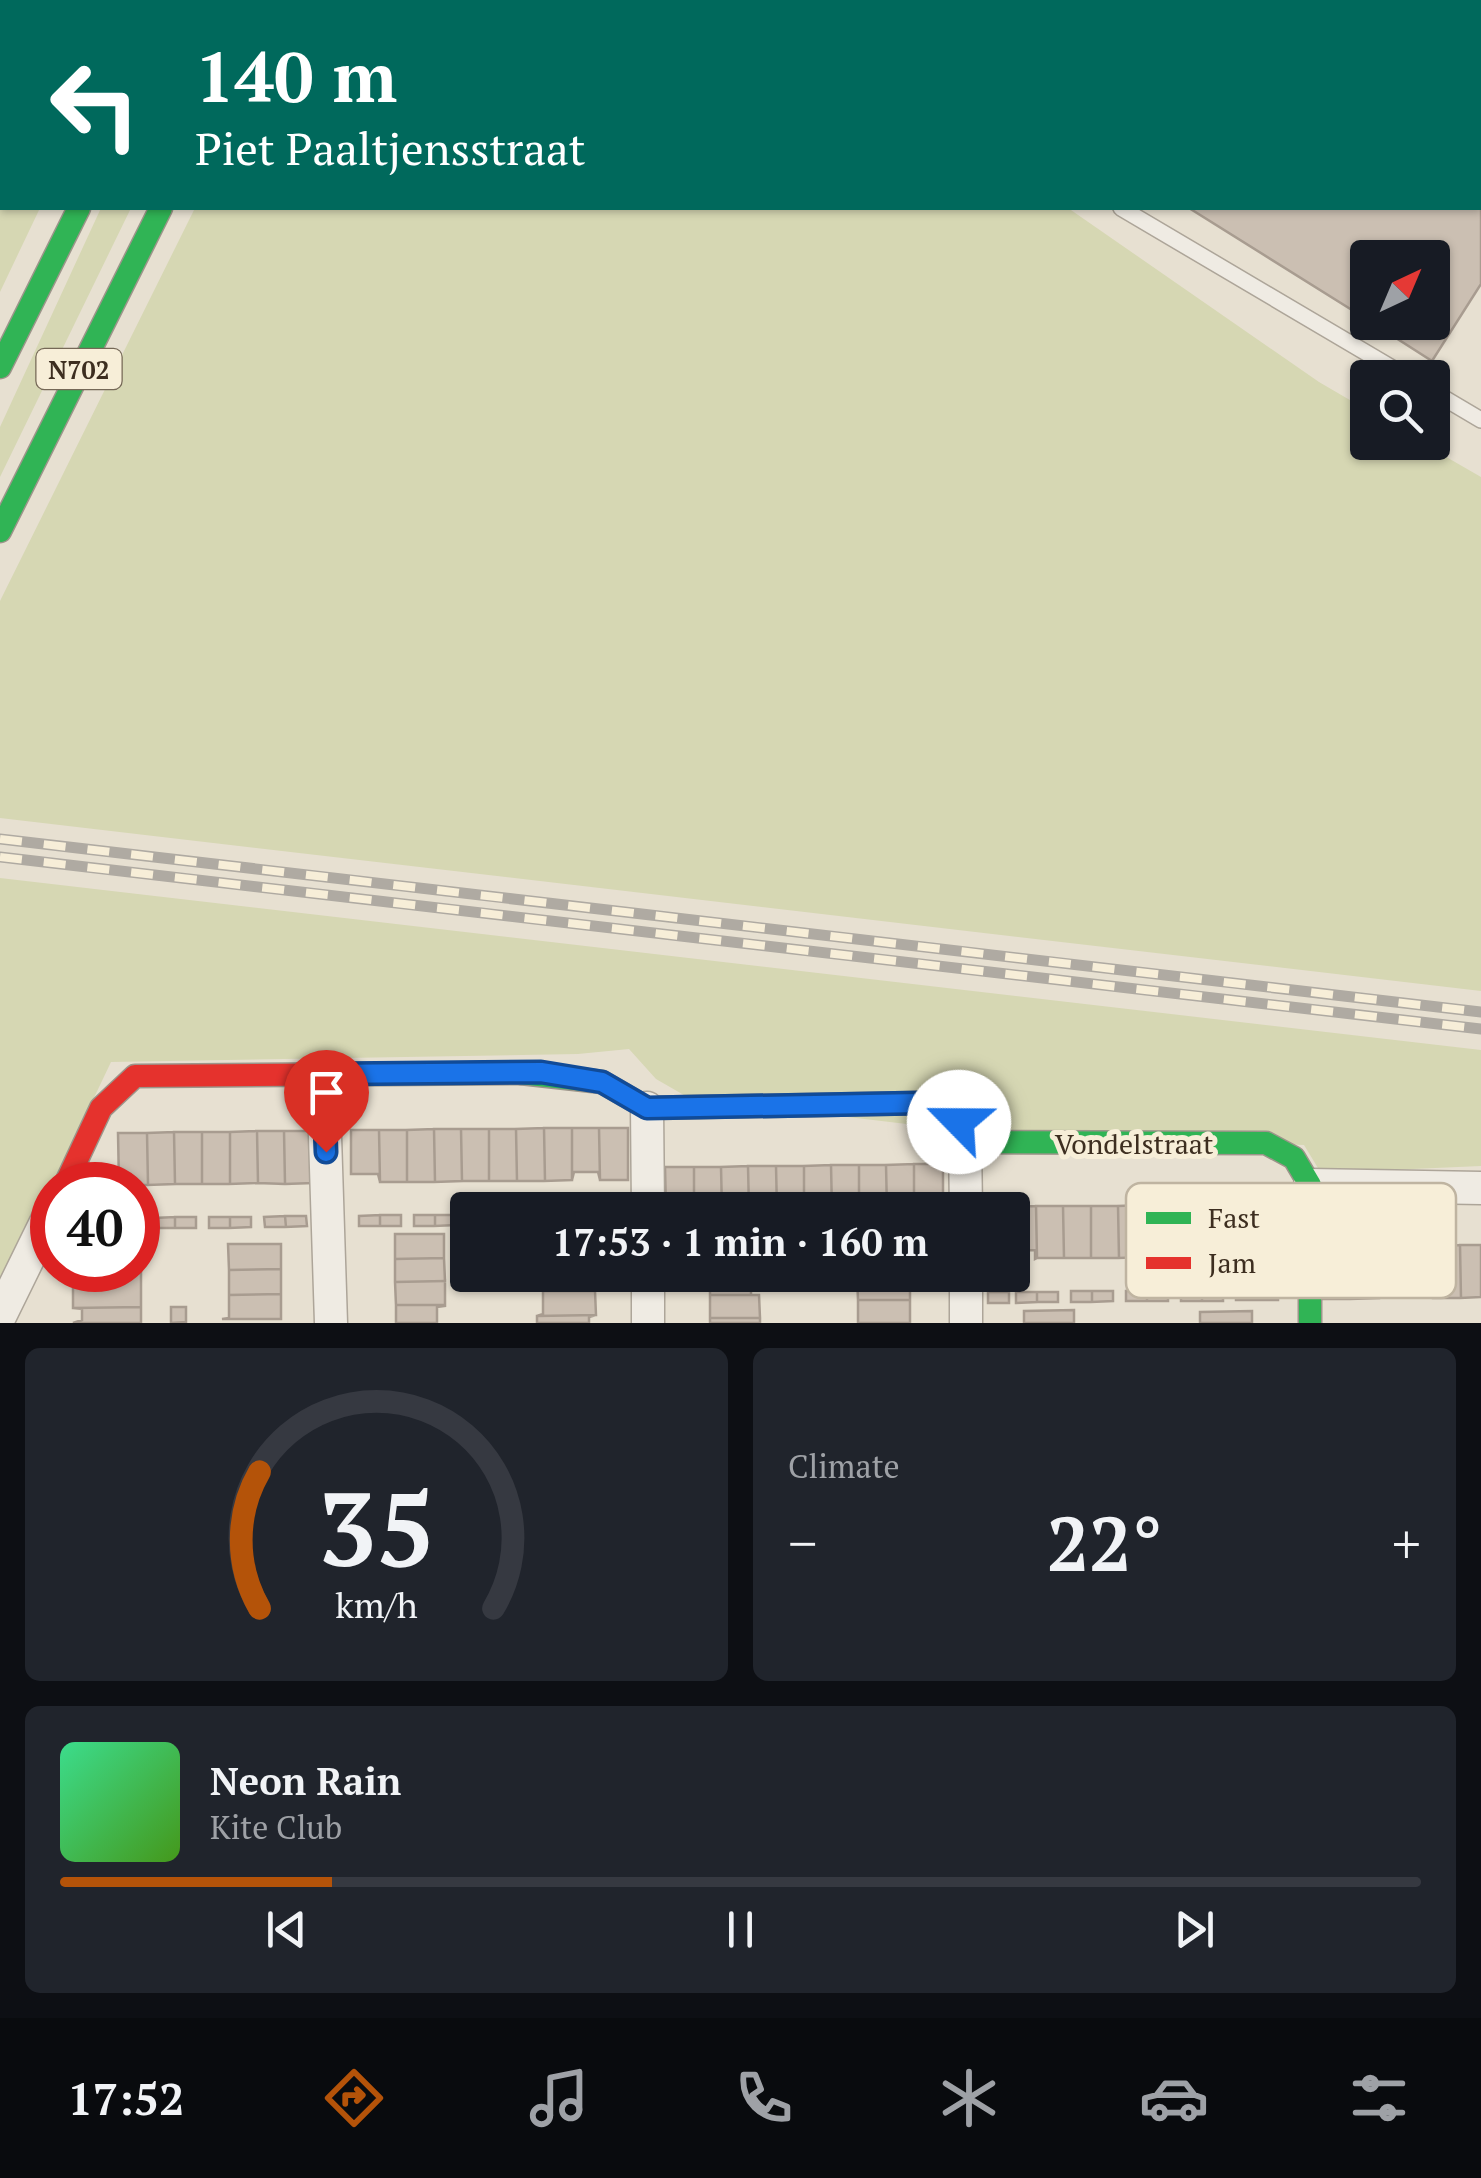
<!DOCTYPE html>
<meta charset="utf-8">
<style>
:root{--surface:#171b24;--page:#20242c;--text:#f1f3f6;--muted:#9ea1a6;--line:#363941;--accent:#b45309}
body{margin:0;font-family:"PT Serif",serif;background:var(--page);color:var(--text);height:100vh;display:flex;flex-direction:column;font-size:38px;white-space:nowrap}
*{box-sizing:border-box;margin:0}
p{font-size:32px;color:var(--muted)}
.icon{flex:none;width:55px;height:55px;fill:none;stroke:currentColor;stroke-width:2;stroke-linecap:round;stroke-linejoin:round}
.map{position:relative;height:1323px;overflow:hidden}
.drawer{display:flex;flex-direction:column;gap:25px;padding:25px;background:#0d0f14;flex:1}
.drawer>*{flex:none}
.top-card{position:absolute;left:0px;top:0px;width:1482px;height:210px;box-shadow:0 2px 8px #0004;background:#00695c;color:#fff;overflow:hidden}
.needle{width:65px;rotate:44deg}
.buttons{position:absolute;left:1350px;top:240px;display:grid;gap:20px}
.buttons a{display:grid;place-items:center;width:100px;height:100px;border-radius:10px;background:var(--surface);box-shadow:0 2px 8px #0004;font-size:50px}
.speed{position:absolute;left:30px;top:1162px;display:flex;gap:20px;font-size:50px;font-weight:700;text-align:center}
.speed>*{display:grid;place-content:center;width:130px;height:130px;border-radius:50%;background:var(--surface);box-shadow:0 2px 8px #0004;line-height:1}
.speed .limit{border:15px solid #d22;background:#fff;color:#111}
.pin{position:absolute;display:grid;place-items:center;width:85px;height:85px;color:#fff;margin:-102px -42px;border-radius:50% 50% 50% 0;rotate:-45deg;box-shadow:0 0 10px #0007}
.pin .icon{rotate:45deg}
.me{position:absolute;width:110px;margin:-55px;rotate:293deg;stroke-linejoin:round;filter:drop-shadow(0 0 8px #0008)}
.turn{display:flex;align-items:center;gap:35px;height:210px;padding:0 30px;font-size:45px}
.turn .icon{width:130px;height:130px;stroke-width:2.5}
.turn b{display:block;font-size:70px;line-height:85px}
.big{font-size:75px;font-weight:700;line-height:1.1}
.drawer .widget{flex:1;display:flex;flex-direction:column;justify-content:center;gap:15px;min-width:0;padding:0 35px;border-radius:15px;background:var(--page)}
.drawer .dial{align-items:center;gap:0}
.dial svg{height:260px;overflow:visible;fill:none;stroke:var(--line);stroke-width:7;stroke-linecap:round;text-anchor:middle}
.dial text{fill:var(--text);stroke:none}
.song{display:flex;align-items:center;gap:30px}
.cover{width:120px;height:120px;border-radius:15px;background:linear-gradient(135deg,hsl(150 70% 55%),hsl(100 70% 35%))}
.played{height:10px;border-radius:5px;background:linear-gradient(90deg,var(--accent) 20%,var(--line) 20%)}
.keys{display:flex;justify-content:space-around;direction:ltr}
.heat{display:flex;justify-content:space-between;align-items:center;font-size:55px;direction:ltr}
.drawer .tiles{flex:1;display:grid;gap:25px;grid-template-columns:1fr 1fr}
.widget:last-child{grid-column:span 2}
.trip{position:absolute;left:450px;top:1192px;width:580px;height:100px;border-radius:10px;background:var(--surface);box-shadow:0 2px 8px #0004;font-weight:700;line-height:100px;text-align:center}
.menu{display:flex;height:160px;justify-content:space-around;align-items:center;background:#090b0e;color:var(--muted)}
.menu .icon{width:70px;height:70px}
.menu .selected{color:var(--accent)}
.menu b{font-size:45px;color:var(--text)}
.map>svg:first-child{display:block}
</style>
<div class="map">
<svg width="1481" height="1323" viewBox="0 0 1481 1323">
<rect width="100%" height="100%" fill="#e7e0d1"/>
<path fill="#d6d7b3" d="M0 0H143L2 2V208H40L0 292Z
M101 208H131L0 477V427Z
M195 208H1068L1319 382 1367 410 1368 442 1422 443 1481 477V991L0 818V601Z
M0 878 1481 1050V1166L1321 1173 1304 1145 982 1133 689 1098 656 1079 629 1049 578 1054 111 1062 0 1295Z"/>
<path fill="#cbbfb2" stroke="#a89c90" stroke-width="2.5" d="M941 0H1481V284L1432 361 1371 322H1432V258H1368V320L1189 208H1480V2Z
M544 1128 545 1181H517L516 1129Z
M544 1128H572V1180L545 1181Z
M572 1128H599L600 1180 598 1172H574L572 1180Z
M599 1128H628V1180H600Z
M434 1129H461L462 1181 435 1182Z
M434 1129 435 1182H407V1130Z
M461 1129H489V1181H462Z
M489 1129H516L517 1181H489Z
M351 1130H379L380 1182 378 1174H351Z
M379 1130H407V1182H380Z
M257 1131H284L285 1184 258 1183Z
M257 1131 258 1183 230 1184V1132Z
M284 1131H313V1183L285 1184Z
M174 1132H202V1184H175Z
M174 1132 175 1184 148 1185 147 1133Z
M202 1132H230V1184H202Z
M118 1133H147L148 1185H119Z
M914 1164V1210H887L886 1165Z
M914 1164H943V1210H914Z
M831 1165H859V1210H832Z
M831 1165 832 1210H804V1166Z
M859 1165H886L887 1210H859Z
M748 1166H776L777 1210H749Z
M748 1166 749 1210H722L721 1167Z
M776 1166H804V1210H777Z
M665 1167H694V1210H666Z
M694 1167H721L722 1210H694Z
M1146 1205V1257L1119 1258 1118 1206Z
M1036 1206H1063L1064 1258H1037Z
M1036 1206 1037 1258 1035 1259V1250L1012 1251V1210L1009 1207Z
M1063 1206H1091V1258H1064Z
M1091 1206H1118L1119 1258H1091Z
M380 1215V1226H359V1216Z
M380 1215H401V1226H380Z
M414 1215H435V1226H414Z
M435 1215H456V1225L435 1226Z
M285 1216H306L307 1226 286 1227Z
M285 1216 286 1227H265L264 1217Z
M175 1217V1228H154V1218Z
M175 1217H196V1228H175Z
M209 1217H230V1228H209Z
M230 1217H251V1227L230 1228Z
M395 1234H444V1258L395 1259Z
M138 1237 141 1273H73L138 1270Z
M228 1244H281V1269L229 1270Z
M1460 1245 1461 1298H1433V1246Z
M1460 1245H1481V1297L1461 1298Z
M1378 1246 1379 1298 1351 1299V1247Z
M1322 1247H1351V1299H1322Z
M444 1258 445 1281 395 1282V1259Z
M281 1269V1294L229 1295V1270Z
M73 1273H141V1307L73 1308V1285H82V1275Z
M543 1275H595V1291H543Z
M710 1275H751V1295H710Z
M857 1275H910V1300H858Z
M445 1281V1305H396L395 1282Z
M1257 1289H1278V1300H1257Z
M1257 1289V1300H1236V1290Z
M1147 1290V1301H1126V1291Z
M1147 1290H1168V1301H1147Z
M1181 1290H1202V1301H1181Z
M1202 1290H1223V1301H1202Z
M543 1291H595L596 1315 537 1316 543 1314Z
M1071 1291H1092V1302H1071Z
M1092 1291H1113V1301L1092 1302Z
M988 1292H1009V1303H988Z
M1016 1292H1037V1302L1016 1303Z
M1037 1292H1058V1302H1037Z
M281 1294V1319H222L229 1318V1295Z
M710 1295H759L760 1318H710Z
M858 1300H910V1323H858Z
M396 1305H445V1306L437 1307V1323H396Z
M141 1307V1323H73L82 1320V1309L73 1308Z
M171 1307H186V1322L171 1323Z
M1074 1310V1323H1024V1311Z
M1252 1311V1323H1200V1312Z
M596 1315 589 1317V1323H537V1316Z
M710 1318H760V1323H710Z"/>
<g fill="none" stroke-linecap="round" stroke-linejoin="round">
<g stroke="#ada599" stroke-width="18">
<path id="lane" d="M867 0 869 2
M1121 208 1409 378
M1432 391 1481 420"/>
</g>
<g stroke="#ada599" stroke-width="35">
<path id="street" d="M323 1074 331 1323
M647 1108 648 1210
M965 1142 966 1210
M1310 1185 1481 1188
M648 1275V1323
M966 1275V1323
M0 1316 52 1210"/>
</g>
<g stroke="#9c958a" stroke-width="25">
<path id="fast" d="M185 2 187 0
M267 2 268 0
M0 367 79 208
M0 531 161 208
M521 1073 602 1082 647 1108 921 1103 950 1115 965 1142 1266 1143 1294 1158 1310 1185V1323"/>
</g>
<g stroke="#9c958a" stroke-width="25">
<path id="jam" d="M65 1185 101 1108 135 1076 521 1073"/>
</g>
<use href="#lane" stroke="#efebe3" stroke-width="15"/>
<use href="#street" stroke="#efebe3" stroke-width="32"/>
<use href="#fast" stroke="#30b455" stroke-width="22"/>
<use href="#jam" stroke="#e5322d" stroke-width="22"/>
<g stroke="#afaaa2" stroke-width="11">
<path id="rail" d="M0 839 1481 1012
M0 857 1481 1029"/>
</g>
<use href="#rail" stroke="#f7eed8" stroke-width="8" stroke-dasharray="22" stroke-linecap="butt"/>
</g>
<g fill="none" stroke-linecap="round" stroke-linejoin="round">
<g stroke="#114b97" stroke-width="25">
<path id="route" d="M326 1152 323 1074 541 1072 602 1082 647 1108 921 1103 944 1108 959 1122"/>
</g>
<use href="#route" stroke="#1a73e8" stroke-width="18"/>
</g>
<g text-anchor="middle" dominant-baseline="central" stroke-width="10" stroke-linejoin="round" paint-order="stroke">
<rect fill="#f7eed8" stroke="#756857" stroke-width="2.5" x="36.5" y="349" width="85" height="40" rx="8"/>
<g font-size="25" font-weight="bold" fill="#3d2e20">
<text x="79" y="369">N702</text>
</g>
<g font-size="28" fill="#3d2e20" stroke="#f7eed8">
<text x="1134" y="1143">Vondelstraat</text>
</g>
</g>
<rect x="1126" y="1183" width="330" height="115" rx="15" fill="#f7eed8" stroke="#bfb4a1" stroke-width="2.5"/>
<rect x="1146" y="1212" width="45" height="12" fill="#30b455"/>
<rect x="1146" y="1257" width="45" height="12" fill="#e5322d"/>
<g font-size="28" fill="#3d2e20">
<text x="1208" y="1228">Fast</text>
<text x="1208" y="1273">Jam</text>
</g>
</svg>
<div class="buttons">
<a><svg class="needle" viewBox="-14 -14 28 28"><path d="M0-13l5 13h-10z" fill="#e53935"/><path d="M0 13l5-13h-10z" fill="#9ea1a6"/></svg></a>
<a><svg class="icon" aria-label="search" viewBox="0 0 24 24"><circle cx="10" cy="10" r="6"/><path d="M15 15l6 6"/></svg></a>
</div>
<div class="speed"><div class="limit">40</div></div>
<div class="pin" style="left:326px;top:1152px;background:#d93025"><svg class="icon" aria-label="arrive" viewBox="0 0 24 24"><path d="M6 21V4h12l-3 4 3 4H6"/></svg></div>
<svg class="me" style="left:959px;top:1122px" viewBox="-20 -20 40 40"><circle r="19" fill="#fff"/><path d="M0-13L10 11 0 6-10 11z" fill="#1a73e8"/></svg>
<div class="trip">17:53 · 1 min · 160 m</div>
<div class="top-card">
<div class="turn"><svg class="icon" aria-label="left" viewBox="0 0 24 24"><path d="M17 20v-9H6M10 6l-5 5 5 5"/></svg><div><b>140 m</b>Piet Paaltjensstraat</div></div>
</div>
</div>
<section class="drawer">
<div class="tiles">
<div class="widget dial"><svg viewBox="0 0 100 80">
<path d="M14 69A42 42 0 1 1 86 69"/>
<path d="M14 69A42 42 0 0 1 14 27" stroke="#b45309"/>
<text x="50" y="56" font-size="32" font-weight="700">35</text>
<text x="50" y="72" font-size="11">km/h</text>
</svg></div>
<div class="widget"><p>Climate</p>
<div class="heat"><a>−</a><b class="big">22°</b><a>+</a></div>
</div>
<div class="widget">
<div class="song"><i class="cover"></i><div><b>Neon Rain</b><p>Kite Club</p></div></div>
<div class="played"></div>
<div class="keys"><svg class="icon" aria-label="previous" viewBox="0 0 24 24"><path d="M18 5L8 12l10 7zM5 5v14"/></svg><svg class="icon" aria-label="pause" viewBox="0 0 24 24"><path d="M8 5v14M16 5v14"/></svg><svg class="icon" aria-label="next" viewBox="0 0 24 24"><path d="M6 5l10 7-10 7zM19 5v14"/></svg></div>
</div>
</div>
</section>
<nav class="menu">
<b>17:52</b>
<svg class="icon selected" aria-label="directions" viewBox="0 0 24 24"><path d="M12 3l9 9-9 9-9-9zM9 14v-3h6M13 9l2 2-2 2"/></svg>
<svg class="icon" aria-label="music" viewBox="0 0 24 24"><path d="M9 18V5l10-2v13"/><circle cx="6" cy="18" r="3"/><circle cx="16" cy="16" r="3"/></svg>
<svg class="icon" aria-label="phone" viewBox="0 0 24 24"><path d="M5 4h4l2 5-3 2q2 4 5 5l2-3 5 2v4C11 20 4 13 5 4z"/></svg>
<svg class="icon" aria-label="climate" viewBox="0 0 24 24"><path d="M12 3v18M4 7l16 10M4 17L20 7"/></svg>
<svg class="icon" aria-label="car" viewBox="0 0 24 24"><path d="M5 17H2v-5l4-1 3-4h7l3 4 3 1v5h-3M9 17h6M6 11h13"/><circle cx="7" cy="17" r="2"/><circle cx="17" cy="17" r="2"/></svg>
<svg class="icon" aria-label="filters" viewBox="0 0 24 24"><path d="M4 7h16M4 17h16"/><circle cx="9" cy="7" r="2"/><circle cx="15" cy="17" r="2"/></svg>
</nav>
